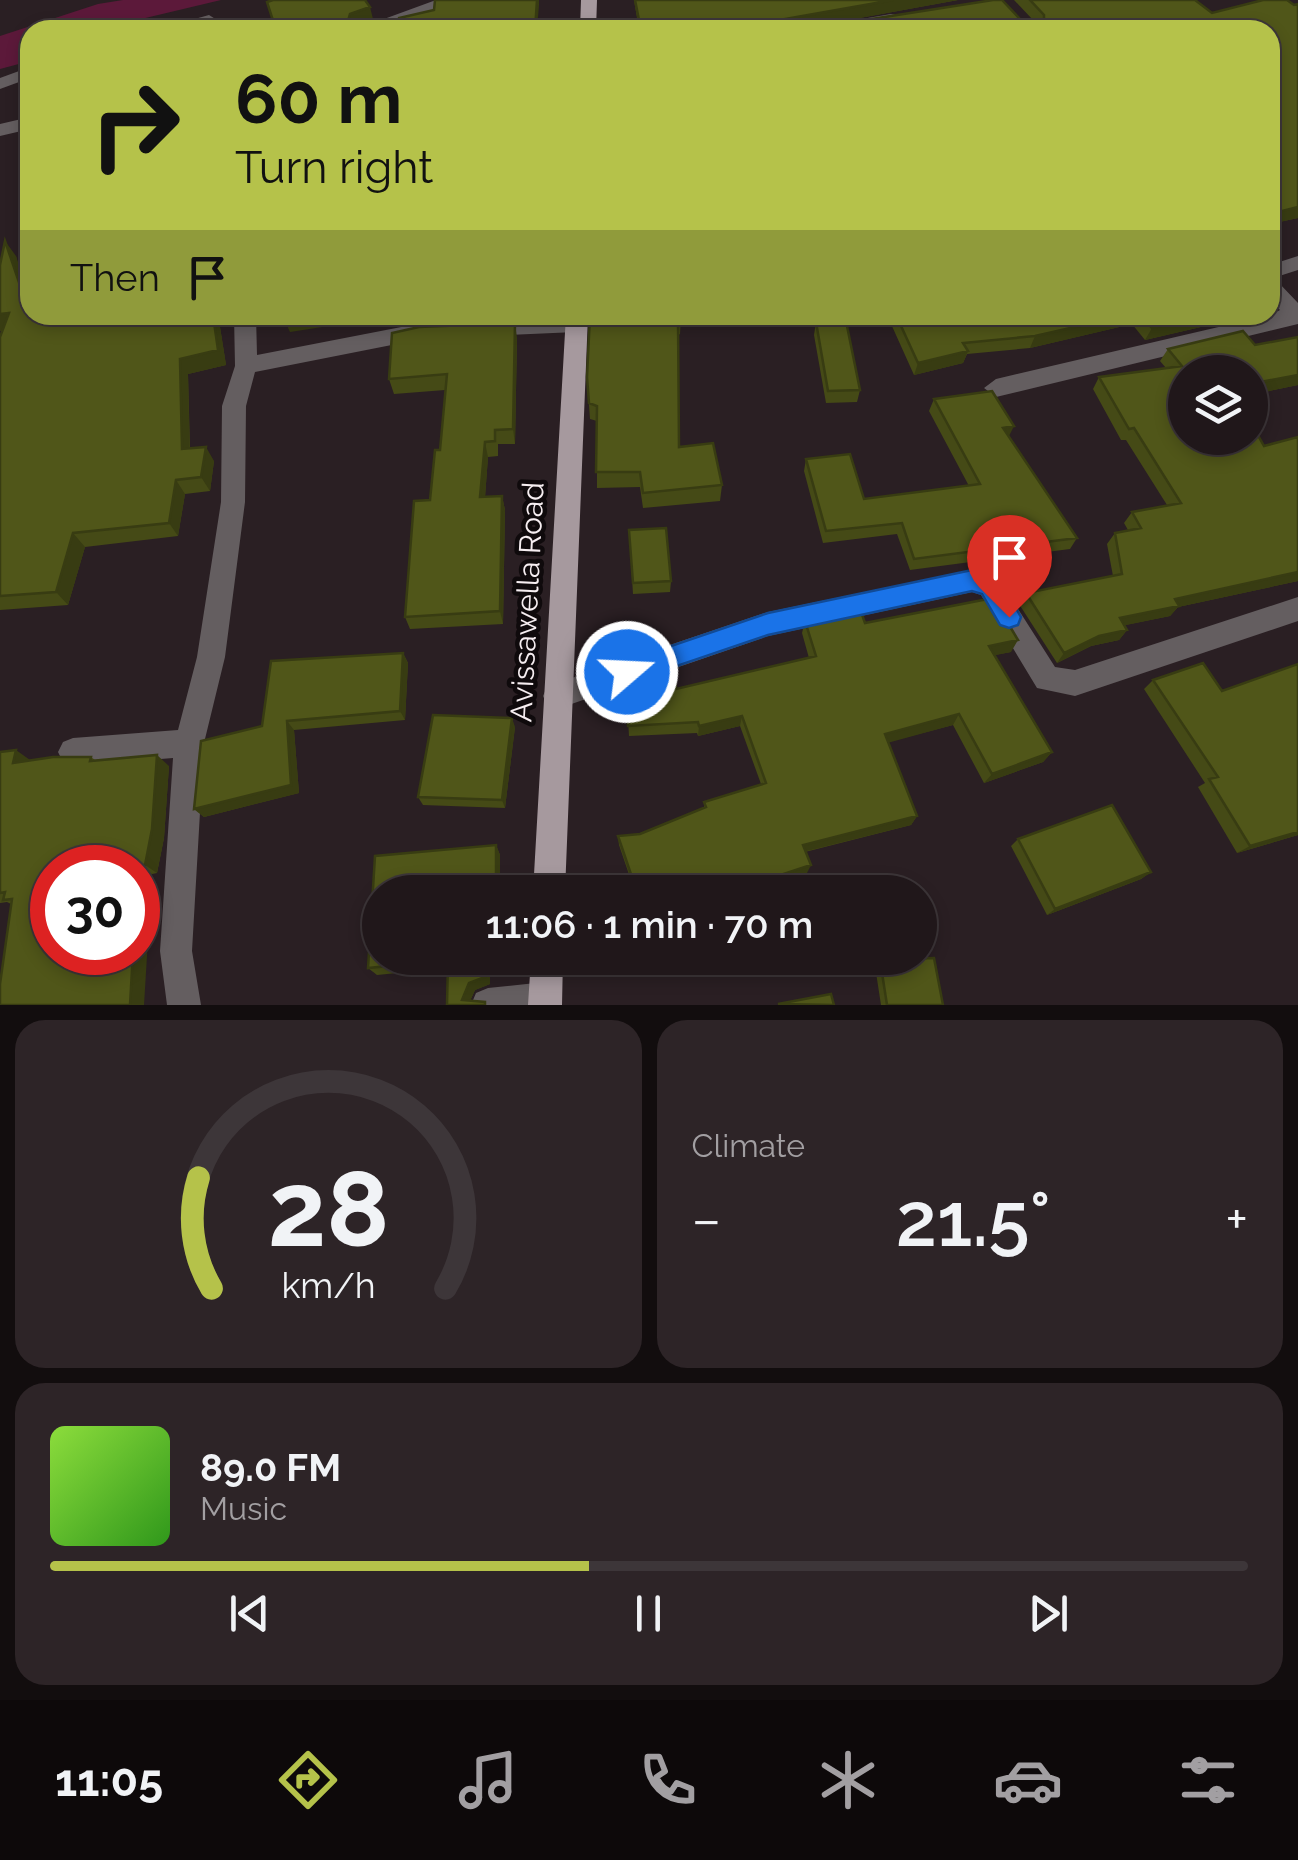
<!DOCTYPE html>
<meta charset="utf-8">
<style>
:root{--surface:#20171a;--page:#2d2427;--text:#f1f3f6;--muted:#a29fa2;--line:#3d3639;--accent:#b5c24a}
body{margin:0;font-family:Raleway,sans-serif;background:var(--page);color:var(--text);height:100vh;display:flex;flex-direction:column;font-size:38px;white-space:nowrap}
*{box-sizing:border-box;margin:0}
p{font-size:32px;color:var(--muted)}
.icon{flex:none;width:55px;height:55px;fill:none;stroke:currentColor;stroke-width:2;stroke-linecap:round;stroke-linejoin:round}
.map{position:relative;height:1005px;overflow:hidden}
.details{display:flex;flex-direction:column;gap:15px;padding:15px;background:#120d0e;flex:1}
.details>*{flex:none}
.hud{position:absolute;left:20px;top:20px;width:1260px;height:305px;border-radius:30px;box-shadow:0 5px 15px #0003,0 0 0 2px var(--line);background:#b5c24a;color:#111;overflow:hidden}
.fabs{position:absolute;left:1168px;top:355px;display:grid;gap:20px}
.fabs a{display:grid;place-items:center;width:100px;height:100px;border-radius:50%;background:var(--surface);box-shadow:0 5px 15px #0003,0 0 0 2px var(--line);font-size:50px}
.speed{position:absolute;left:30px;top:845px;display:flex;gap:20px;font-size:50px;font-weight:700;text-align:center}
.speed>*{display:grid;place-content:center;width:130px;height:130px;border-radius:50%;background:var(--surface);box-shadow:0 5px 15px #0003,0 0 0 2px var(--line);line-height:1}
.speed .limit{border:15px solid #d22;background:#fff;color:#111}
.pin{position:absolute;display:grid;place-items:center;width:85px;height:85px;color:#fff;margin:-102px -42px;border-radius:50% 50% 50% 0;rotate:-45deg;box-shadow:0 0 10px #0007}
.pin .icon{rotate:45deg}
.me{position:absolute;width:110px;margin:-55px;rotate:71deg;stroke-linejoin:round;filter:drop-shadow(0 0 8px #0008)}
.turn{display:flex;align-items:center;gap:35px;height:210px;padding:0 50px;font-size:45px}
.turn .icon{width:130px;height:130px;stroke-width:2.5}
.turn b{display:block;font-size:70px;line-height:85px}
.then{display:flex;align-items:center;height:95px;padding:0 50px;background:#0003;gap:20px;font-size:38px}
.big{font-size:75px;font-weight:600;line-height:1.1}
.details .tile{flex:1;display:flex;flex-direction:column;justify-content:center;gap:15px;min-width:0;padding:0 35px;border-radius:30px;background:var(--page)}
.details .dial{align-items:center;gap:0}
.dial svg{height:260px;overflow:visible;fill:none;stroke:var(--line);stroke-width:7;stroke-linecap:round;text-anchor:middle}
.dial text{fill:var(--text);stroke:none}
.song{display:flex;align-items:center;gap:30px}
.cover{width:120px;height:120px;border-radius:15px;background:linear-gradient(135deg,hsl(90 70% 55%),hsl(110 70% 35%))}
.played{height:10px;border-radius:5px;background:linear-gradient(90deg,var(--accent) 45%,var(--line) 45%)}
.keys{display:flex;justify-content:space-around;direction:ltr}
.heat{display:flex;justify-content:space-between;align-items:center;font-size:55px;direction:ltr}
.details .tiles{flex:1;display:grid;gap:15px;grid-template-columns:1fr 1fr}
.tile:last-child{grid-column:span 2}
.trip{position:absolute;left:362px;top:875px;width:575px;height:100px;border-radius:50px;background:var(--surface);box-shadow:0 5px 15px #0003,0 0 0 2px var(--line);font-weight:600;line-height:100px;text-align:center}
.menu{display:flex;height:160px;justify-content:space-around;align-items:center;background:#0d090a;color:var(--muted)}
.menu .icon{width:70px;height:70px}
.menu .selected{color:var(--accent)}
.menu b{font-size:45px;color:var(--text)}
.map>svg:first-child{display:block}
</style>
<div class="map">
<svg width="1298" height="1005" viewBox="0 0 1298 1005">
<rect width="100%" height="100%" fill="#2a1f23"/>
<path fill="#5c193a" d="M123 0H221L137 20 110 30H30V61L0 69V36L98 4Z"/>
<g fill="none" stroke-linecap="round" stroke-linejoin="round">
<path fill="#645e60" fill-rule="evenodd" d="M436 0H460L379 30H354Z
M891 14 897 15V23L856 30H819L827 25Z
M209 15 217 20 215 24 186 30H155Z
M30 67V78L0 89V78Z
M30 117V129L0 136V124Z
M1298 256V270L1270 279V265Z
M1270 280 1278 282 1298 303V324L996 397 984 388 996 379 1270 315 1280 310 1270 300Z
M234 315H256L257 355 422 323 433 331 422 339 255 372 246 406 245 502 225 657 204 743 192 951 201 1005H167L160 951 173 758 73 766 63 762 58 752 63 742 73 738 178 730 197 657 221 502 222 406 235 366Z
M576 316 587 324 576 332 482 336 471 328 482 320Z
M972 570 999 579 1055 667 1075 670 1298 597V621L1075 696 1037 688 981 595 972 592 768 636 557 709 547 705 543 696 547 687 557 683 768 612Z
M545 982 557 987 562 999 559 1005H471L476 993 488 988Z"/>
<path fill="#a6999e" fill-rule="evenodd" d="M581 0H597L596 30H580Z
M566 315H588L565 892H533Z
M531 958H563L562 1005H528Z"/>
</g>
<path fill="#454a16" d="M634 0H958L794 30H639Z
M1014 0H1195L1212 13 1298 4V218L1270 224V30H858L859 21 1033 20Z
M16 256 30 315H215L220 327 226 365 188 374 190 448 214 461 210 491 185 494 178 536 85 547 68 605 0 610V337L3 331H0V265Z
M396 315H503L399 324Z
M681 315 680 334 678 335 679 447 722 485 720 501 643 508 640 487 597 488V421L590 419 587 377Z
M887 315H1224L1218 323 1145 340 1132 324 1030 348 967 354 963 363 914 375Z
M816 322 860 390 857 402 826 403 814 335Z
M1298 337V385L1250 395V372H1185L1264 446 1298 437V581L1178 607 1170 616 1125 625 1127 630 1119 640 1091 646 1057 663 1019 604 1026 593 1113 576 1107 544 1115 533 1128 530 1124 523 1132 512 1167 505 1126 440H1121L1093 389 1099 377 1166 368 1160 361 1168 349 1255 345Z
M517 338 515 444H498V456L488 457 485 497 502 496 505 510 503 624 410 629 405 617 440 450 445 390 394 394 389 379Z
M934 399 1009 436 1077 538 1070 549 910 570 897 534 823 543 804 471 806 459 864 499 969 486 929 411Z
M629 530 671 581 670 592 633 594Z
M805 621 865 623 1011 652 994 655 1052 752 1043 762 984 783 953 725 888 742 917 816 911 825 805 852 807 873 750 892H635L619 845 618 836 640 834 704 808V802L761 784 740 726 698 736 697 733 629 736 626 685 676 689 809 658 802 633Z
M403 653 408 663 405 720 294 730 299 793 204 817 194 809 262 726Z
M1153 680 1298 835 1237 853 1198 787 1205 783 1144 689Z
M515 727 505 808 423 805 418 797Z
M0 752 30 761 91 757 95 760 169 766 164 838 157 873 11 904 7 902 0 903Z
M1018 839 1151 872 1141 879 1047 915 1011 846Z
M496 845 500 855 380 958H501V963L490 964V984L475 990 470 1001 447 1005 448 968 377 975 368 968Z
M880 960 943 1005H881L875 966Z"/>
<path fill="#383c12" d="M537 0H539V5L537 30H535Z
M893 0H958L794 30H779L780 20Z
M370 7 373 19 353 26 348 21 350 14Z
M1298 207V218L1270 224V214Z
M5 241 16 256 30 299V309L26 303Z
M9 313 20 328 0 331V314Z
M213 315 220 327 226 365 188 374 190 464 182 449 180 359Z
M296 315H325L329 326 290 332 283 317Z
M338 315H394L341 324Z
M1128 315H1138L1132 324 1030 348 1035 336Z
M1209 315H1224L1218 323 1145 340 1152 328Z
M515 323 517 338 515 444 513 429Z
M968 351 963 363 914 375 918 363Z
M1298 375V385L1250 395V384Z
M1014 426 1008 438 1003 428Z
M485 442 488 457 484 511 480 497Z
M206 447 214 461 210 491 201 477Z
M176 480 185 494 178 536 169 523Z
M502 496 505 510 503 624 500 611Z
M73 533 85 547 68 605 56 592Z
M1298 572V581L1178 607 1170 616 1112 628 1120 618 1175 599Z
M1127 630 1119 640 1091 646 1057 663 1064 653 1099 636Z
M1018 640 1011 652 982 658 989 646Z
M403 653 408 663 405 720 400 711Z
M959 714 953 725 880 745 885 734Z
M742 716 740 726 698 736 699 726Z
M512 718 515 727 505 808 502 800Z
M287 721 294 730 299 793 204 817 194 809Z
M16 750 30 760 13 763Z
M1052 752 1043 762 984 783 992 774Z
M157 755 169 766 164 838 157 873 145 865Z
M917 816 911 825 799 853 803 845Z
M1298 832V835L1237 853 1250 846Z
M496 845 500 855V892H496Z
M139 865 152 874 144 1005H130L133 952H138Z
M811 865 807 873 750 892H729Z
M1151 872 1141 879 1047 915 1055 909Z
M486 958 490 964V984L475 990 468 1005 462 1000 469 983Z"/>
<path fill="#505619" stroke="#383c12" stroke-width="2.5" d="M273 0H365L370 7 350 14 348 21 380 20 386 30H276L267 2Z
M435 0H537L535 30H397L399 18 434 10Z
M635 0H893L780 20 786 30H641Z
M993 0H1002L1021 20H1044V15L1030 0H1195L1212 13 1263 0H1287L1294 5 1298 4V207L1270 214V30H864L859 21Z
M178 22 184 30H150Z
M5 241 26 303 30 302V315H213L218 350 180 359 182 449 206 447 201 477 176 480 169 523 73 533 56 592 0 596V337L9 313 0 314V265Z
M590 315H681V318H678L679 447 713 443 722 485 643 493 640 472H596L597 406 589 403 587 377Z
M896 315H1128L1035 336 963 343 968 351 918 363Z
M1141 315H1209L1152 328Z
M846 321 860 390 828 391 816 322Z
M515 323 513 429 495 430V441L485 442 480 497 502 496 500 611 405 617 414 501 430 500 435 450H440L447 374 389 379 392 333 419 327Z
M1243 331 1255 345 1298 337V375L1250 384V372H1185V438H1250V421L1264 446 1298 437V572L1175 599 1179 606 1120 618 1127 630 1099 636 1064 653 1026 593 1122 574 1115 533 1141 528 1132 512 1181 503 1134 428 1129 429 1099 377 1182 366 1168 349Z
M992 391 1014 426 1003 428 1077 538 914 559 902 523 826 531 806 459 850 454 864 499 980 484 934 399Z
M666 528 671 581 633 583 629 530Z
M993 598 1018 640 989 646 1052 752 992 774 959 714 885 734 917 816 803 845 811 865 729 892H637L618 836 640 834 706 807 704 802 766 783 742 716 699 726 698 722 628 726 626 685 675 682 676 689 816 656 805 621 860 609 865 623Z
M403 653 400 711 287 721 291 785 194 809 201 741 262 726 271 661Z
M1203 663 1222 691 1298 664V832L1250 846 1209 779 1218 777 1153 680Z
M433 715 512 718 502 800 418 797Z
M16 750 13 763 53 757H91L90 761 157 755 152 829 145 865H139L138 888V868H52V952H133L130 1005H0V984L12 899 3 900 5 892 0 893V752Z
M1112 805 1151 872 1055 909 1018 839Z
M496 845V892H380V958H485V977L469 983 462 1000 485 1002V1005H447L448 960 368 968 375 856Z
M934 958 943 1005H887L880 960Z
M831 994 834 1005 778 1004Z"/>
<path fill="#1a73e8" stroke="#114b97" stroke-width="2.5" d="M972 570 999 579 1021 617 1018 625 1009 628 1000 625 982 594 972 591 768 635 627 683 618 680 615 672 618 664 768 613Z"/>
<g text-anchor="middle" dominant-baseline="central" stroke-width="9" stroke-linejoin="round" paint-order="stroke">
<g font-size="30" fill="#f6eef1" stroke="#0f0a0c">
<text transform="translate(527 602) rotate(-87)">Avissawella Road</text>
</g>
</g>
</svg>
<div class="fabs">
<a><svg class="icon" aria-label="layers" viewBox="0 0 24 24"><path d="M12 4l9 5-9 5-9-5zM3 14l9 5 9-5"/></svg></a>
</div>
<div class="speed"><div class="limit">30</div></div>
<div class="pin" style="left:1009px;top:617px;background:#d93025"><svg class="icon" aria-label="arrive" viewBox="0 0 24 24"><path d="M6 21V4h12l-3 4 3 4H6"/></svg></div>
<svg class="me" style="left:627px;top:672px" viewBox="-20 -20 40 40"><circle r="17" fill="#1a73e8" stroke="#fff" stroke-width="3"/><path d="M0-11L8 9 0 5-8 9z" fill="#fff"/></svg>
<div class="trip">11:06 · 1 min · 70 m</div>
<div class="hud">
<div class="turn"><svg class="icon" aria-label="right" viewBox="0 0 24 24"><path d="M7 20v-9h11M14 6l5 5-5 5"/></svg><div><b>60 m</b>Turn right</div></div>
<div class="then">Then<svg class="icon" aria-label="arrive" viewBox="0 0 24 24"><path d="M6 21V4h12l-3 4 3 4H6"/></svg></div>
</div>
</div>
<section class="details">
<div class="tiles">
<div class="tile dial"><svg viewBox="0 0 100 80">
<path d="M14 69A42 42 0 1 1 86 69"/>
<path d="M14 69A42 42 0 0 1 10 35" stroke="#b5c24a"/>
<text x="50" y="56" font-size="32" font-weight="700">28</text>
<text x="50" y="72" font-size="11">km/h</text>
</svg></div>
<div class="tile"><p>Climate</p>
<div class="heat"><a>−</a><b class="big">21.5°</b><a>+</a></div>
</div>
<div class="tile">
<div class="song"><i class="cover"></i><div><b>89.0 FM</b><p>Music</p></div></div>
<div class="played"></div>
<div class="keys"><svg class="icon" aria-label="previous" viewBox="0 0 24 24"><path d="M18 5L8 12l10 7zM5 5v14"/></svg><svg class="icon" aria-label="pause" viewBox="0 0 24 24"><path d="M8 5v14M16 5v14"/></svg><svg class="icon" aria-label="next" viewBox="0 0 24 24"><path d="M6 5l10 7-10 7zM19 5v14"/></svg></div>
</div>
</div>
</section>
<nav class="menu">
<b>11:05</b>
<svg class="icon selected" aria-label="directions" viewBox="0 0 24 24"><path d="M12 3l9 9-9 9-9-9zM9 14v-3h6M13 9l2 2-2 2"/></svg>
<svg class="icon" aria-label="music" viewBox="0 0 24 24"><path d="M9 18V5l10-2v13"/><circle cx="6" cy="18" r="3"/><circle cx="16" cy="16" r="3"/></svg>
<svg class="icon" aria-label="phone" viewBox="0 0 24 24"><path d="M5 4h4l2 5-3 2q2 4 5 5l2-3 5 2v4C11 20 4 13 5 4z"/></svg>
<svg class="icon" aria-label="climate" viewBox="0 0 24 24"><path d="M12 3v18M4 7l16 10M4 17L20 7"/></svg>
<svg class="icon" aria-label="car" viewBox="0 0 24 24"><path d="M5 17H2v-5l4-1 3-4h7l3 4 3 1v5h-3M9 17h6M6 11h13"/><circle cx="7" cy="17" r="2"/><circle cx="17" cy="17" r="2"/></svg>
<svg class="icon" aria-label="filters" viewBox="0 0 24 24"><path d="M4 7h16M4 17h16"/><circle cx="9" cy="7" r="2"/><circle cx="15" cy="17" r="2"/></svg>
</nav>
